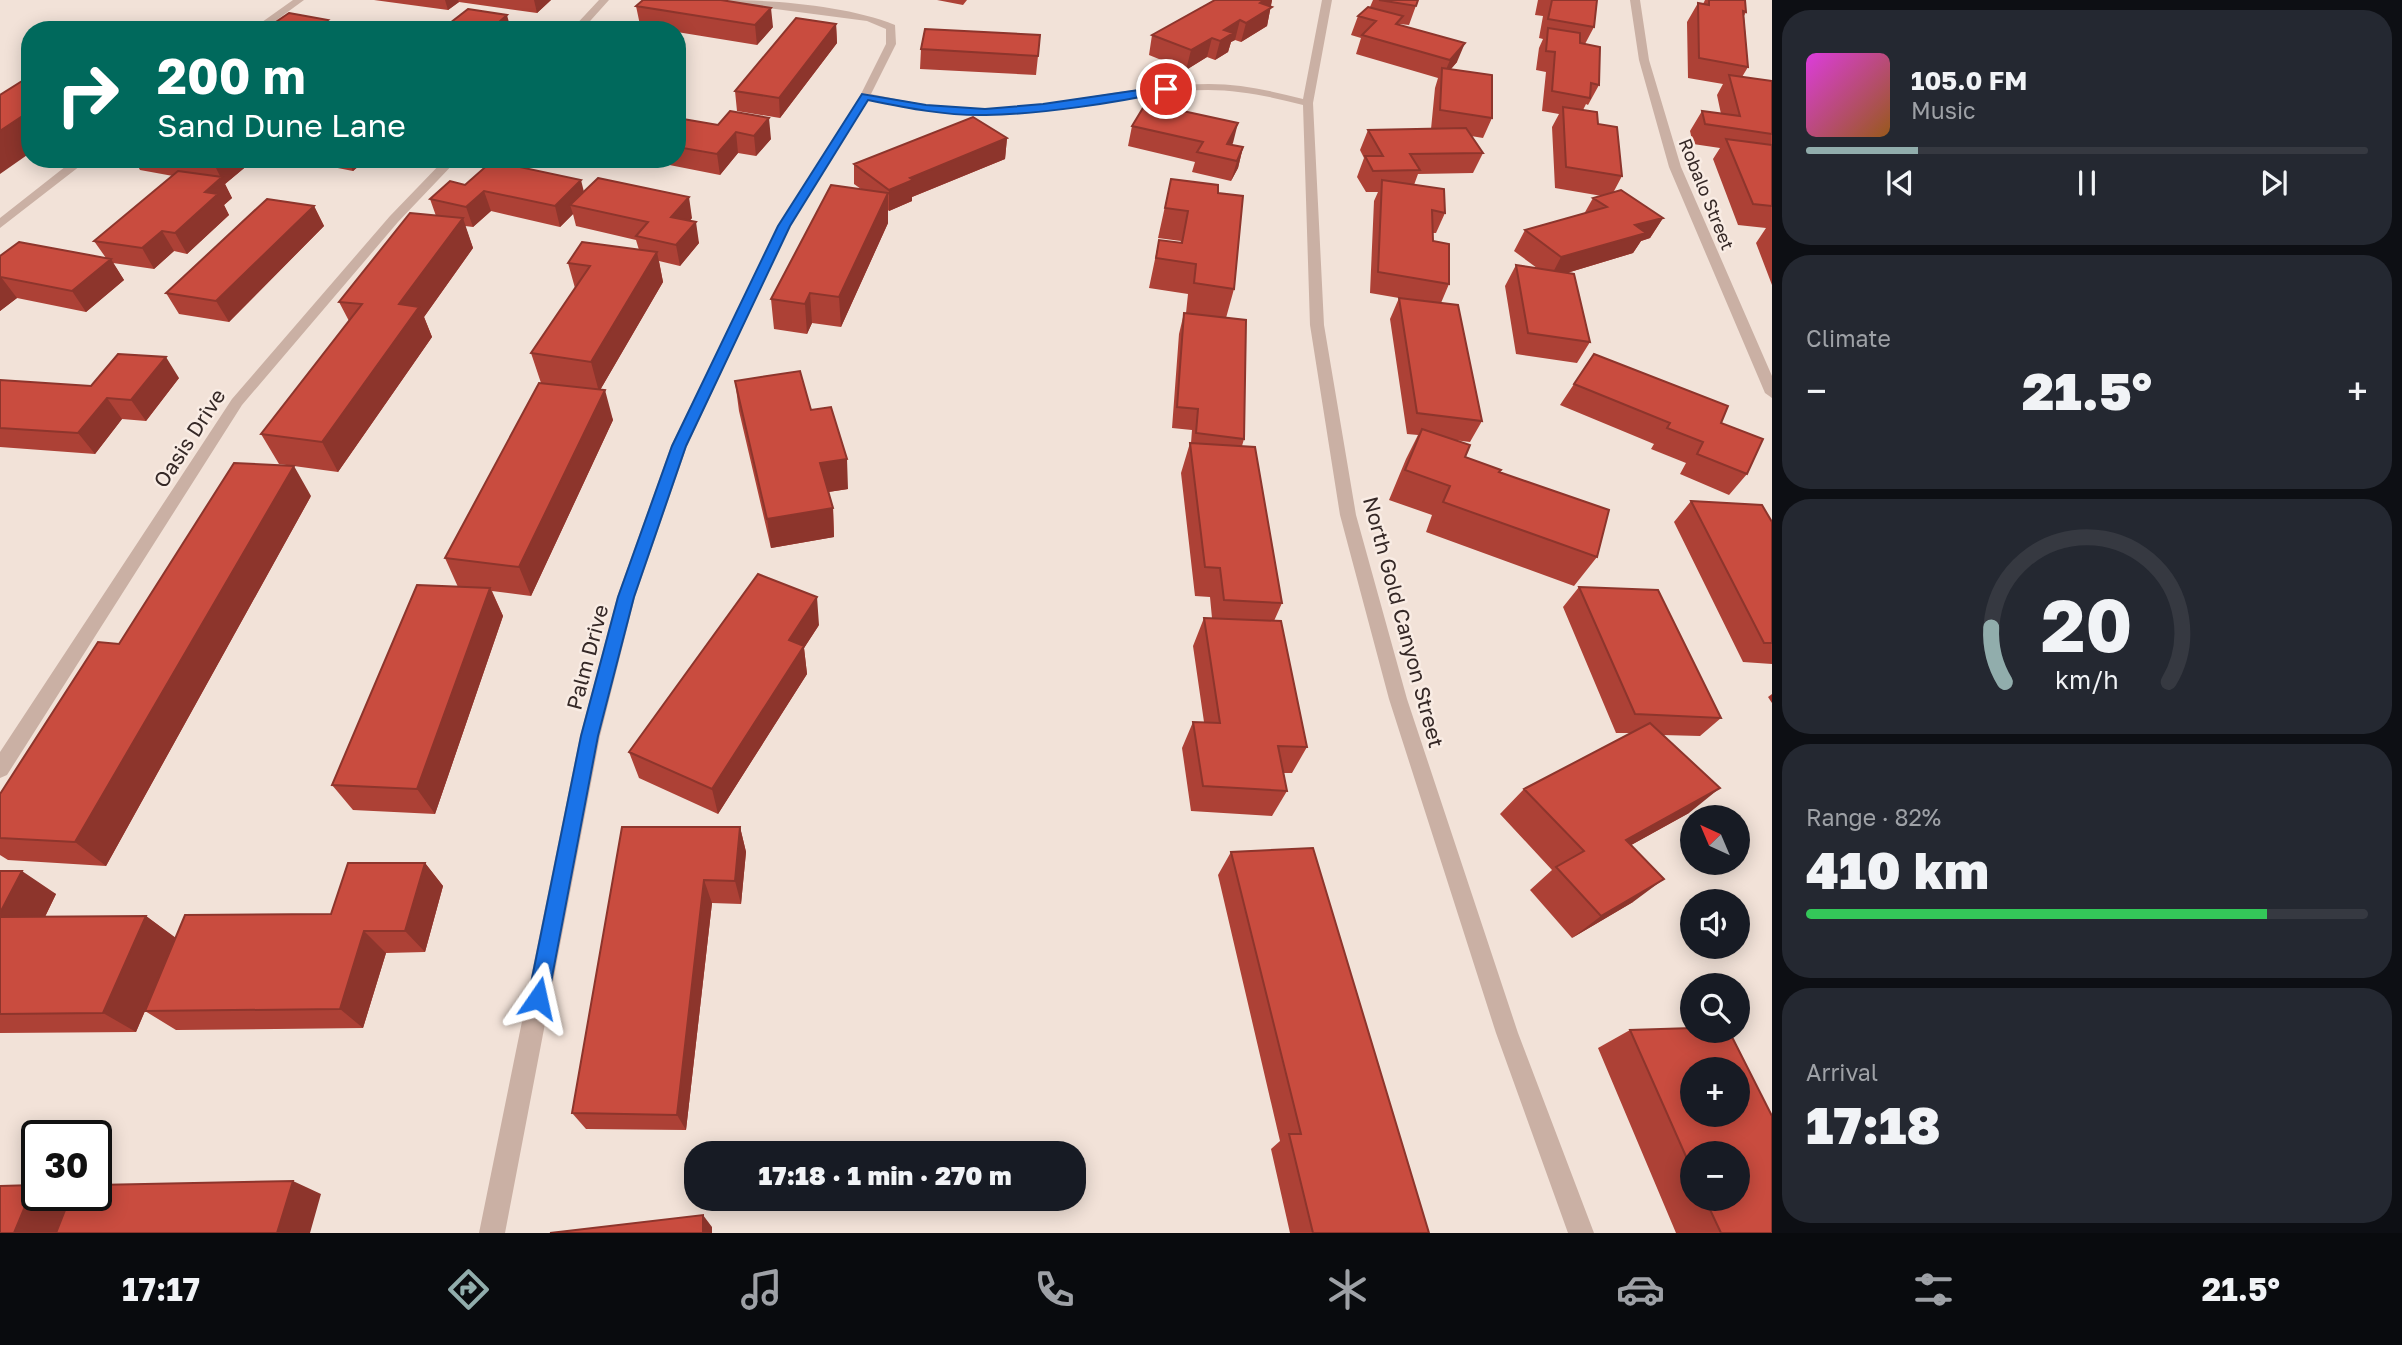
<!DOCTYPE html>
<meta charset="utf-8">
<style>
:root{--surface:#171b24;--page:#242831;--text:#f1f3f6;--muted:#9ea1a6;--line:#363941;--accent:#91adac}
body{margin:0;font-family:"Golos Text",sans-serif;background:var(--page);color:var(--text);height:100vh;display:flex;flex-direction:column;font-size:26px;white-space:nowrap}
*{box-sizing:border-box;margin:0}
p{font-size:23px;color:var(--muted)}
.icon{flex:none;width:38px;height:38px;fill:none;stroke:currentColor;stroke-width:2;stroke-linecap:round;stroke-linejoin:round}
.map{position:relative;flex:1;overflow:hidden}
.details{display:flex;flex-direction:column;gap:10px;padding:10px;background:#0d0f14;width:630px}
.details>*{flex:none}
.top-card{position:absolute;left:21px;top:21px;width:665px;height:147px;border-radius:28px;box-shadow:0 4px 18px #0003;background:#00695c;color:#fff;overflow:hidden}
.needle{width:46px;rotate:316deg}
.controls{position:absolute;left:1680px;top:805px;display:grid;gap:14px}
.controls a{display:grid;place-items:center;width:70px;height:70px;border-radius:50%;background:var(--surface);box-shadow:0 4px 18px #0003;font-size:35px}
.speed{position:absolute;left:21px;top:1120px;display:flex;gap:14px;font-size:35px;font-weight:700;text-align:center}
.speed>*{display:grid;place-content:center;width:91px;height:91px;border-radius:50%;background:var(--surface);box-shadow:0 4px 18px #0003;line-height:1}
.speed .limit{border:4px solid #111;border-radius:10px;background:#fff;color:#111}
.pin{position:absolute;display:grid;place-items:center;width:60px;height:60px;color:#fff;margin:-30px;border:4px solid #fff;border-radius:50%;box-shadow:0 2px 7px #0007}
.me{position:absolute;width:77px;margin:-38px;rotate:11deg;stroke-linejoin:round;filter:drop-shadow(0 0 5px #0008)}
.turn{display:flex;align-items:center;gap:24px;height:147px;padding:0 21px;font-size:32px}
.turn .icon{width:91px;height:91px;stroke-width:2.5}
.turn b{display:block;font-size:49px;line-height:60px}
.big{font-size:52px;font-weight:800;line-height:1.1}
.details .widget{flex:1;display:flex;flex-direction:column;justify-content:center;gap:10px;min-width:0;padding:0 24px;border-radius:28px;background:var(--page)}
.details .dial{align-items:center;gap:0}
.dial svg{height:182px;overflow:visible;fill:none;stroke:var(--line);stroke-width:7;stroke-linecap:round;text-anchor:middle}
.dial text{fill:var(--text);stroke:none}
.song{display:flex;align-items:center;gap:21px}
.cover{width:84px;height:84px;border-radius:10px;background:linear-gradient(135deg,hsl(300 70% 55%),hsl(30 70% 35%))}
.played{height:7px;border-radius:4px;background:linear-gradient(90deg,var(--accent) 20%,var(--line) 20%)}
.keys{display:flex;justify-content:space-around;direction:ltr}
.heat{display:flex;justify-content:space-between;align-items:center;font-size:38px;direction:ltr}
.charge{height:10px;border-radius:5px;background:linear-gradient(90deg,#34c759 82%,var(--line) 0)}
.trip{position:absolute;left:684px;top:1141px;width:402px;height:70px;border-radius:28px;background:var(--surface);box-shadow:0 4px 18px #0003;font-weight:800;line-height:70px;text-align:center}
.menu{display:flex;height:112px;justify-content:space-around;align-items:center;background:#090b0e;color:var(--muted)}
.menu .icon{width:49px;height:49px}
.menu .active{color:var(--accent)}
.menu b{font-size:32px;color:var(--text)}
main{display:flex;flex:1;min-height:0}
.map>svg:first-child{display:block}
</style>
<main>
<div class="map">
<svg width="1772" height="1233" viewBox="0 0 1772 1233">
<rect width="100%" height="100%" fill="#f2e2d8"/>
<g fill="none" stroke-linecap="round" stroke-linejoin="round">
<path fill="#cab0a4" fill-rule="evenodd" d="M293 0H304L263 30H251Z
M599 0H609L582 30H571Z
M725 0C775 0 849 6 895 25L896 44 871 94C909 102 948 110 987 109 1062 106 1134 84 1209 84 1241 84 1272 91 1303 99L1322 0H1332L1313 103 1324 325 1356 515 1407 699 1518 1033 1594 1233H1568L1496 1033 1389 699 1340 515 1310 325 1303 105C1272 97 1240 90 1208 90 1132 91 1060 114 985 115 945 116 906 108 868 100L790 226 687 446 635 597 600 736 505 1233H479L580 736 617 597 671 446 778 226 860 96 886 44V29L867 21 730 3Z
M1630 0H1640L1649 60 1681 167 1772 376V398L1765 393 1669 167 1639 60Z
M75 159H89L0 228V218Z
M445 159H458L398 222 242 405 7 775 0 778V752L232 399 390 216Z"/>
</g>
<path fill="#ad4136" fill-rule="evenodd" d="M374 0H551L537 13 459 2 448 10Z
M937 0H967L963 5Z
M1272 0 1267 26 1241 42 1235 40 1231 42 1228 52 1215 60 1207 57 1186 70 1149 55 1152 35Z
M1373 0H1418L1409 25 1400 24V25L1457 62 1451 69 1492 118 1483 138 1471 136 1483 153 1473 173 1418 174 1414 185 1445 213 1436 233H1432L1433 241 1449 284 1441 303 1482 421 1470 442 1454 440 1465 457 1499 472 1597 557 1574 586 1426 532 1432 515 1389 500 1406 459 1418 435 1407 434 1390 319 1399 298 1370 293 1374 201 1378 192H1366L1357 177 1364 158 1360 150 1368 130 1431 129 1435 88 1438 78 1356 54 1361 38 1351 35 1358 16 1370 7Z
M1538 0H1597L1594 27 1585 44 1599 85 1588 105 1586 104 1583 110 1598 124 1622 176 1613 193 1663 218 1650 238 1641 241 1633 253 1567 273 1590 342 1577 363 1516 354 1505 286 1516 265 1537 268 1514 251 1525 230 1584 214 1593 198 1602 196 1555 188 1552 127 1559 114 1542 111 1546 72 1536 70 1539 48 1543 39 1539 38 1543 16 1535 15Z
M1705 0H1745L1746 12 1744 16 1748 67 1742 77 1772 81V285L1756 243 1766 228 1738 225 1713 159 1720 148 1693 144 1690 131 1702 111 1721 114 1717 95 1723 84 1688 78 1687 22 1698 3 1703 4Z
M636 6 773 27 757 45 677 32V30H666L640 25Z
M836 24 837 43 780 118 737 111 735 91Z
M921 49 1038 56 1036 75 920 69Z
M677 118 771 139 756 156 738 153 720 175 639 159H677Z
M1132 126 1243 147 1238 168 1231 181 1192 172 1195 162 1128 146Z
M1007 138 1005 159 912 197V201L889 211 888 210V223L841 327 812 323 807 334 774 329 771 299 861 189 854 184V164Z
M134 159H255L225 184 232 198 224 205 229 215 187 254 174 251 154 269 113 263 124 280 86 312 17 298 0 311V256L106 258 94 241 173 176 140 170Z
M311 159H367L353 171 312 163Z
M1171 179 1218 193 1234 289 1226 318 1244 439 1242 446 1282 603 1274 621 1307 747 1292 773H1283L1287 791 1272 816 1191 811 1182 748 1193 722H1204L1193 646 1204 618H1212L1210 597 1195 596 1181 473 1190 443H1191L1192 430 1172 428 1179 334 1184 313H1186L1188 294 1149 288 1159 240 1180 243 1181 241 1158 238Z
M465 185 584 192 692 218 689 221 699 243 680 266 659 261 663 282 600 390 613 420 531 596 492 591 503 616 435 814 353 810 332 785 458 587 445 558 541 383 531 353 575 288 568 263 639 250 636 240 576 226 573 214 560 227 491 211 473 227 465 226 473 248 424 317 432 337 338 472 279 464 261 434 349 321 339 302 436 216 430 199Z
M314 206 324 226 229 322 179 314 166 293Z
M179 378 146 421 122 419 95 454 0 447V380L91 386Z
M735 381 811 410 848 489 828 492 833 508 834 537 771 548 739 411Z
M1574 384 1721 423 1747 474 1729 495 1680 474 1686 463 1651 449 1654 444 1560 405Z
M311 496 106 866 8 860 0 855V794Z
M1691 501 1772 522V664L1743 662 1674 522Z
M1579 587 1721 718 1700 736 1662 735 1689 813 1631 845 1633 902 1572 938 1530 890 1552 870 1500 814 1524 789 1631 733H1616L1563 607Z
M819 625 804 648 807 674 718 814 639 778 629 752Z
M1772 694V703L1768 697Z
M622 827H740L746 852 741 904 712 903 686 1130 586 1129 572 1113Z
M1231 852 1429 1233H1290L1271 1149 1280 1141 1218 875Z
M425 863 443 886 425 952 386 953 363 1028 176 1030 145 1011 136 1032 0 1033V871L56 894 45 917 146 916 175 938 331 914Z
M1630 1030 1772 1233H1676L1598 1048ZM1692 1153 1738 1199H1692Z"/>
<path fill="#8d352c" d="M445 0H458L459 2 448 10Z
M534 0H551L537 13Z
M1264 0H1272L1267 26 1241 42 1246 23 1260 3Z
M771 8 773 27 757 45 755 25Z
M507 15 511 30H490Z
M328 20 332 30H313Z
M1240 20 1235 40 1231 42 1228 52 1215 60 1220 41 1224 30Z
M836 24 837 43 780 118 779 98Z
M1212 38 1207 57 1186 70 1191 50Z
M1465 43 1457 62 1442 79 1450 60Z
M30 111V153L0 174V131Z
M769 118 771 139 756 156 754 136Z
M1238 123 1233 143 1225 158 1227 144Z
M736 132 738 153 720 175 717 154Z
M1007 138 1005 159 912 197V201L889 211V190L910 178Z
M1243 147 1238 168 1231 181 1237 161Z
M219 159H255L225 184 232 198 224 205 229 215 187 254 175 233 205 192 221 178 214 164Z
M347 159H367L353 171Z
M581 180 586 200 570 205 573 214 560 227 555 206Z
M484 191 491 211 473 227 466 207Z
M888 193V223L841 327 839 297Z
M689 197 692 218 675 238 671 217Z
M314 206 324 226 229 322 216 301Z
M463 218 473 248 424 317 432 337 338 472 322 442 399 304Z
M1663 218 1650 238 1641 241 1633 253 1550 278 1561 257 1635 225Z
M696 222 699 243 680 266 676 245Z
M162 231 174 251 154 269 142 248Z
M657 252 663 282 599 392 591 362Z
M111 259 124 280 86 312 72 291Z
M1 277 17 298 0 311V278Z
M810 293 812 323 807 334 805 304Z
M166 357 179 378 146 421 131 400Z
M605 390 613 420 531 596 519 567Z
M107 398 122 419 95 454 78 433Z
M847 459 848 489 822 493 820 463Z
M294 466 311 496 106 866 75 842Z
M833 508 834 537 771 548 767 519Z
M490 588 503 616 435 814 417 789Z
M817 597 819 625 804 648 807 674 718 814 712 789 789 640Z
M1720 788 1689 813 1597 864 1626 840Z
M740 827 746 852 741 904 735 881Z
M425 863 443 886 425 952 405 931Z
M22 871 56 894 34 939 0 918V913Z
M1664 879 1633 902 1572 938 1601 916Z
M704 880 712 903 686 1130 677 1115Z
M146 916 176 938 136 1032 103 1013Z
M364 931 386 953 363 1028 340 1009Z
M293 1181 321 1194 310 1233H277Z
M34 1185 37 1186V1195H66L73 1198 60 1233H14Z
M703 1215 712 1227V1233H703Z"/>
<path fill="#c94c3f" stroke="#8d352c" stroke-width="2" fill-rule="evenodd" d="M643 0H721L771 8 755 25 636 6Z
M1215 0H1264L1260 3 1272 7 1246 23 1240 20 1224 30 1233 33 1220 41 1212 38 1191 50 1152 35Z
M1379 0H1418L1416 6Z
M1552 0H1597L1594 27 1548 19Z
M1709 0H1745L1746 12 1743 11 1748 67 1699 58 1698 3 1709 5Z
M1368 7 1403 16 1396 24 1465 43 1450 60 1362 35 1376 21 1358 16Z
M468 9 507 15 490 30H441Z
M289 13 328 20 313 30H264Z
M796 18 836 24 779 98 735 91Z
M606 25 633 30H599Z
M1548 28 1580 33V43L1600 47 1599 85 1591 83 1590 98 1552 91 1555 52 1546 51Z
M925 29 1040 35 1038 56 921 49Z
M1442 68 1492 75V118L1440 110Z
M1729 75 1772 81V134L1705 124 1702 111 1740 116Z
M30 76V111L0 131V95Z
M1146 103 1238 123 1227 144 1243 147 1237 161 1197 152 1203 142 1132 126Z
M1563 107 1597 112 1598 124 1617 127 1622 176 1566 167Z
M730 111 769 118 754 136 736 132 717 154 677 147V118L718 125Z
M973 117 1007 138 910 178 913 180 889 190 854 164Z
M1466 128 1483 153 1410 154 1420 170 1373 171 1365 156H1383L1368 130Z
M1726 139 1772 145V206L1753 204Z
M186 159H219L214 164Z
M492 161 581 180 555 206 484 191 466 207 430 199 450 181 465 185Z
M178 171 222 177 205 192 218 194 175 233 162 231 142 248 94 241Z
M598 178 689 197 671 217 696 222 676 245 636 236 648 222 570 205Z
M1171 179 1218 185V193L1243 196 1234 289 1194 283 1196 264 1156 258 1159 240 1182 243 1188 211 1165 208Z
M1382 180 1444 189 1445 213 1432 210 1433 241 1449 244V284L1378 272Z
M831 185 888 193 839 297 810 293 805 304 771 299Z
M1621 190 1663 218 1635 225 1646 233 1561 257 1525 230 1607 207 1593 198Z
M267 199 314 206 216 301 166 293Z
M410 213 463 218 399 304 419 307 322 442 261 434 362 304 339 302Z
M19 242 111 259 72 291 1 277 0 278V256Z
M582 242 657 252 591 362 531 353 590 266 568 263Z
M1516 265 1574 274 1590 342 1528 333Z
M1399 298 1458 305 1482 421 1417 413Z
M1184 313 1246 320 1244 439 1196 433 1198 409 1177 407Z
M118 354 166 357 131 400 107 398 78 433 0 428V380L91 386Z
M1594 354 1728 406 1721 423 1763 439 1747 474 1697 454 1703 442 1667 428 1670 423 1574 384Z
M800 371 811 410 831 407 847 459 820 463 833 508 767 519 735 381Z
M539 383 605 390 519 567 445 558Z
M1422 429 1470 445 1465 457 1501 470 1499 472 1609 510 1597 557 1443 502 1450 486 1405 470Z
M1190 443 1255 447 1282 603 1224 600 1220 568 1205 567Z
M234 463 294 466 75 842 0 838V794L98 642 119 644Z
M1691 501 1762 505 1772 522V643H1764Z
M758 574 817 597 789 640 804 646 712 789 629 752Z
M417 585 490 588 417 789 332 785Z
M1579 587 1658 590 1721 718 1635 714Z
M1204 618 1281 621 1307 747 1278 746 1287 791 1203 786 1193 722 1220 723Z
M1650 723 1720 788 1626 840 1664 879 1601 916 1556 867 1584 851 1524 789Z
M622 827H740L735 881 704 880 677 1115 572 1113Z
M1313 848 1429 1233H1313L1289 1134H1301L1231 852Z
M348 863H425L405 931H364L340 1009 145 1011 185 915 331 914Z
M0 871H22L0 913Z
M146 916 103 1013 0 1014V917Z
M1692 1028V1031H1729L1772 1116V1233H1721L1705 1199H1738V1153H1692V1170L1630 1030ZM1692 1069H1738V1115H1692Z
M293 1181 277 1233H56L71 1195H96V1185Z
M34 1185 14 1233H0V1186Z
M703 1215V1233H550Z"/>
<path fill="#1a73e8" stroke="#114b97" stroke-width="2" d="M1166 86 1170 87V91C1115 103 1042 114 986 115 946 116 907 108 868 100L790 226 686 446 634 597 598 736 548 998 545 1005 538 1008 531 1005 528 998 581 736 618 597 672 446 778 226 862 94 926 105 985 109 1043 104Z"/>
<g text-anchor="middle" dominant-baseline="central" stroke-width="5" stroke-linejoin="round" paint-order="stroke">
<g font-size="18" fill="#352826" stroke="#f9ece4">
<text transform="translate(1707 194) rotate(68)">Robalo Street</text>
</g>
<g font-size="21" fill="#352826" stroke="#f9ece4">
<text transform="translate(189 438) rotate(-57)">Oasis Drive</text>
<text transform="translate(1404 622) rotate(75)">North Gold Canyon Street</text>
<text transform="translate(587 657) rotate(-75)">Palm Drive</text>
</g>
</g>
</svg>
<div class="controls">
<a><svg class="needle" viewBox="-14 -14 28 28"><path d="M0-13l5 13h-10z" fill="#e53935"/><path d="M0 13l5-13h-10z" fill="#9ea1a6"/></svg></a>
<a><svg class="icon" aria-label="sound" viewBox="0 0 24 24"><path d="M4 9h4l5-4v14l-5-4H4zM17 9q2 3 0 6"/></svg></a>
<a><svg class="icon" aria-label="search" viewBox="0 0 24 24"><circle cx="10" cy="10" r="6"/><path d="M15 15l6 6"/></svg></a>
<a>+</a>
<a>−</a>
</div>
<div class="speed"><div class="limit">30</div></div>
<div class="pin" style="left:1166px;top:89px;background:#d93025"><svg class="icon" aria-label="arrive" viewBox="0 0 24 24"><path d="M6 21V4h12l-3 4 3 4H6"/></svg></div>
<svg class="me" style="left:538px;top:998px" viewBox="-20 -20 40 40"><path d="M0-17L14 15 0 8-14 15z" fill="#1a73e8" stroke="#fff" stroke-width="4"/></svg>
<div class="trip">17:18 · 1 min · 270 m</div>
<div class="top-card">
<div class="turn"><svg class="icon" aria-label="right" viewBox="0 0 24 24"><path d="M7 20v-9h11M14 6l5 5-5 5"/></svg><div><b>200 m</b>Sand Dune Lane</div></div>
</div>
</div>
<section class="details">
<div class="widget">
<div class="song"><i class="cover"></i><div><b>105.0 FM</b><p>Music</p></div></div>
<div class="played"></div>
<div class="keys"><svg class="icon" aria-label="previous" viewBox="0 0 24 24"><path d="M18 5L8 12l10 7zM5 5v14"/></svg><svg class="icon" aria-label="pause" viewBox="0 0 24 24"><path d="M8 5v14M16 5v14"/></svg><svg class="icon" aria-label="next" viewBox="0 0 24 24"><path d="M6 5l10 7-10 7zM19 5v14"/></svg></div>
</div>
<div class="widget"><p>Climate</p>
<div class="heat"><a>−</a><b class="big">21.5°</b><a>+</a></div>
</div>
<div class="widget dial"><svg viewBox="0 0 100 80">
<path d="M14 69A42 42 0 1 1 86 69"/>
<path d="M14 69A42 42 0 0 1 8 45" stroke="#91adac"/>
<text x="50" y="56" font-size="32" font-weight="700">20</text>
<text x="50" y="72" font-size="11">km/h</text>
</svg></div>
<div class="widget"><p>Range · 82%</p><b class="big">410 km</b><div class="charge"></div></div>
<div class="widget"><p>Arrival</p><b class="big">17:18</b></div>
</section>
</main>
<nav class="menu">
<b>17:17</b>
<svg class="icon active" aria-label="directions" viewBox="0 0 24 24"><path d="M12 3l9 9-9 9-9-9zM9 14v-3h6M13 9l2 2-2 2"/></svg>
<svg class="icon" aria-label="music" viewBox="0 0 24 24"><path d="M9 18V5l10-2v13"/><circle cx="6" cy="18" r="3"/><circle cx="16" cy="16" r="3"/></svg>
<svg class="icon" aria-label="phone" viewBox="0 0 24 24"><path d="M5 4h4l2 5-3 2q2 4 5 5l2-3 5 2v4C11 20 4 13 5 4z"/></svg>
<svg class="icon" aria-label="climate" viewBox="0 0 24 24"><path d="M12 3v18M4 7l16 10M4 17L20 7"/></svg>
<svg class="icon" aria-label="car" viewBox="0 0 24 24"><path d="M5 17H2v-5l4-1 3-4h7l3 4 3 1v5h-3M9 17h6M6 11h13"/><circle cx="7" cy="17" r="2"/><circle cx="17" cy="17" r="2"/></svg>
<svg class="icon" aria-label="filters" viewBox="0 0 24 24"><path d="M4 7h16M4 17h16"/><circle cx="9" cy="7" r="2"/><circle cx="15" cy="17" r="2"/></svg>
<b>21.5°</b>
</nav>
